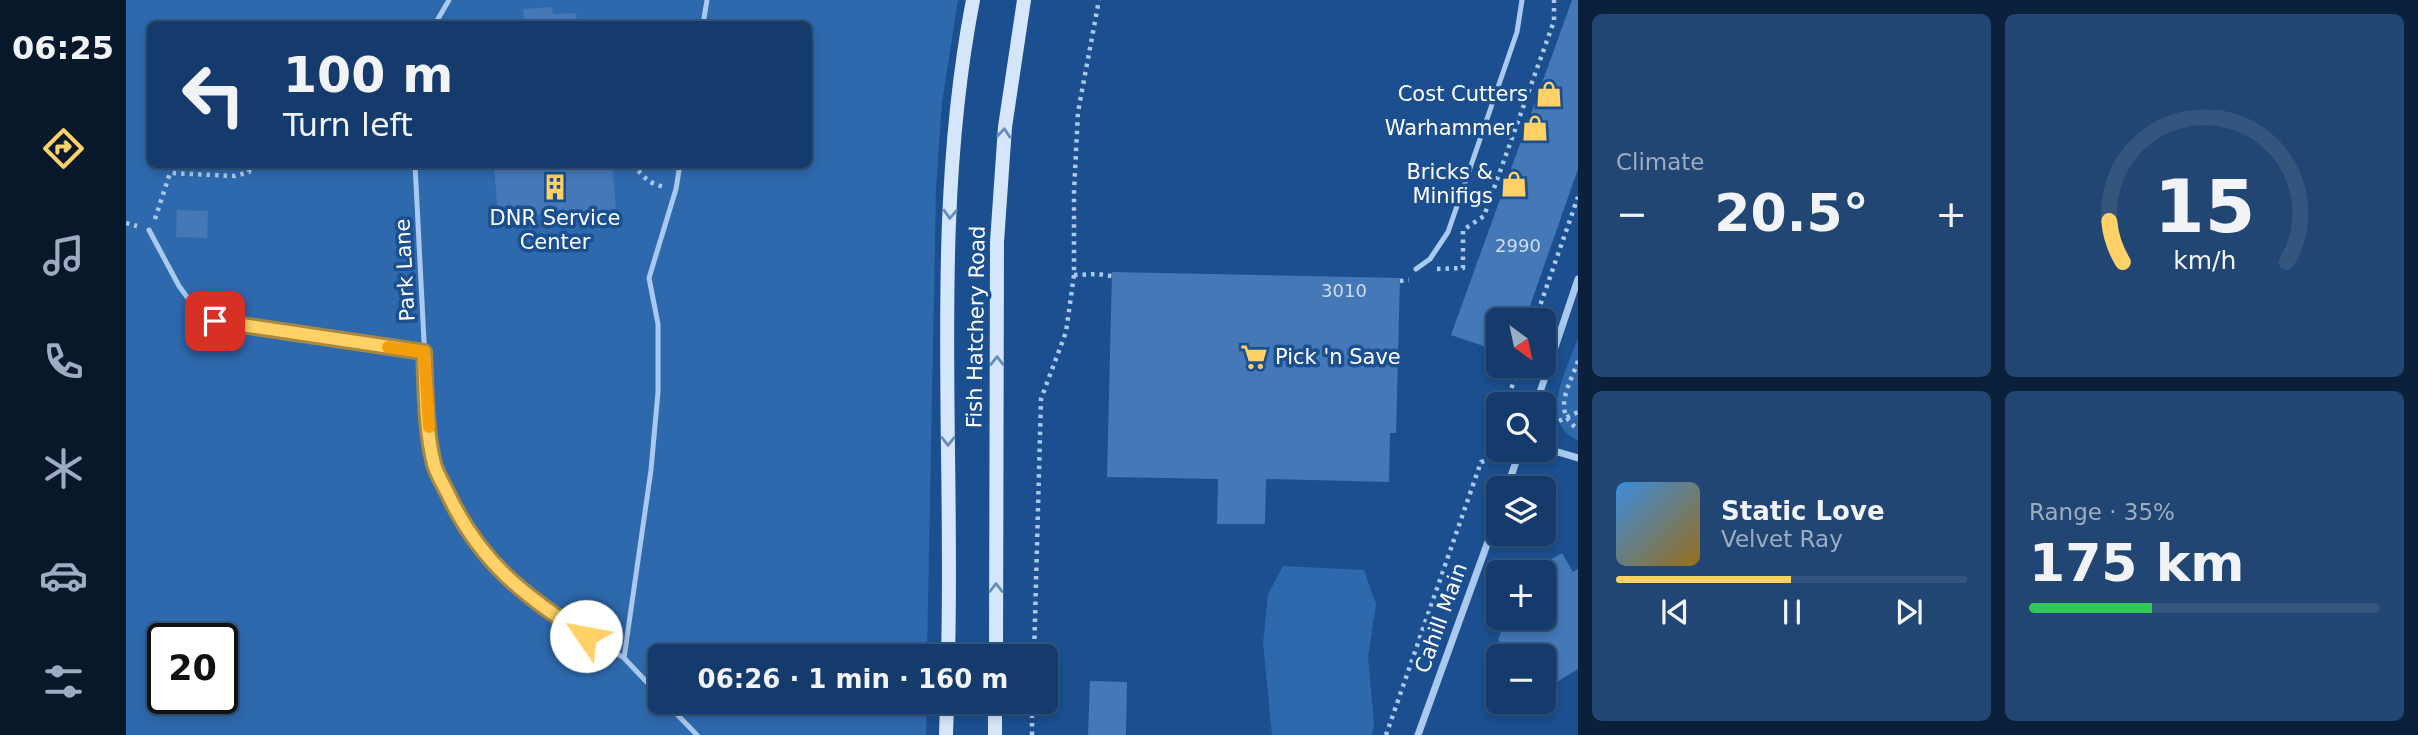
<!DOCTYPE html>
<meta charset="utf-8">
<style>
:root{--surface:#143b6b;--page:#214673;--text:#f1f3f6;--muted:#9dadc1;--line:#33557e;--accent:#ffd166}
body{margin:0;font-family:"DejaVu Sans",sans-serif;background:var(--page);color:var(--text);height:100vh;display:flex;flex-direction:column;font-size:26px;white-space:nowrap}
*{box-sizing:border-box;margin:0}
p{font-size:23px;color:var(--muted)}
.icon{flex:none;width:38px;height:38px;fill:none;stroke:currentColor;stroke-width:2;stroke-linecap:round;stroke-linejoin:round}
.map{position:relative;flex:1;overflow:hidden}
.panel{display:flex;flex-direction:column;gap:14px;padding:14px;background:#0b203b;width:840px}
.panel>*{flex:none}
.hud{position:absolute;left:21px;top:21px;width:665px;height:147px;border-radius:10px;box-shadow:0 4px 10px #0003,0 0 0 2px var(--line);background:#143b6b;color:var(--text);overflow:hidden}
.needle{width:46px;rotate:147deg}
.controls{position:absolute;left:1360px;top:308px;display:grid;gap:14px}
.controls a{display:grid;place-items:center;width:70px;height:70px;border-radius:10px;background:var(--surface);box-shadow:0 4px 10px #0003,0 0 0 2px var(--line);font-size:35px}
.speed{position:absolute;left:21px;top:623px;display:flex;gap:14px;font-size:35px;font-weight:700;text-align:center}
.speed>*{display:grid;place-content:center;width:91px;height:91px;border-radius:50%;background:var(--surface);box-shadow:0 4px 10px #0003,0 0 0 2px var(--line);line-height:1}
.speed .limit{border:4px solid #111;border-radius:10px;background:#fff;color:#111}
.pin{position:absolute;display:grid;place-items:center;width:60px;height:60px;color:#fff;margin:-30px;border-radius:14px;box-shadow:0 4px 10px #0006}
.me{position:absolute;width:77px;margin:-38px;rotate:303deg;stroke-linejoin:round;filter:drop-shadow(0 0 5px #0008)}
.turn{display:flex;align-items:center;gap:24px;height:147px;padding:0 21px;font-size:32px}
.turn .icon{width:91px;height:91px;stroke-width:2.5}
.turn b{display:block;font-size:49px;line-height:60px}
.big{font-size:52px;font-weight:700;line-height:1.1}
.panel .widget{flex:1;display:flex;flex-direction:column;justify-content:center;gap:10px;min-width:0;padding:0 24px;border-radius:10px;background:var(--page)}
.panel .dial{align-items:center;gap:0}
.dial svg{height:182px;overflow:visible;fill:none;stroke:var(--line);stroke-width:7;stroke-linecap:round;text-anchor:middle}
.dial text{fill:var(--text);stroke:none}
.song{display:flex;align-items:center;gap:21px}
.cover{width:84px;height:84px;border-radius:10px;background:linear-gradient(135deg,hsl(210 70% 55%),hsl(40 70% 35%))}
.played{height:7px;border-radius:4px;background:linear-gradient(90deg,var(--accent) 50%,var(--line) 50%)}
.keys{display:flex;justify-content:space-around;direction:ltr}
.heat{display:flex;justify-content:space-between;align-items:center;font-size:38px;direction:ltr}
.charge{height:10px;border-radius:5px;background:linear-gradient(90deg,#34c759 35%,var(--line) 0)}
.panel .tiles{flex:1;display:grid;gap:14px;grid-template-columns:repeat(2,1fr)}
.trip{position:absolute;left:522px;top:644px;width:410px;height:70px;border-radius:10px;background:var(--surface);box-shadow:0 4px 10px #0003,0 0 0 2px var(--line);font-weight:700;line-height:70px;text-align:center}
main{display:flex;flex:1;min-height:0}
.tabs{display:flex;flex-direction:column;width:126px;justify-content:space-around;align-items:center;background:#08182b;color:var(--muted)}
.tabs .icon{width:49px;height:49px}
.tabs .active{color:var(--accent)}
.tabs b{font-size:32px;color:var(--text)}
.map>svg:first-child{display:block}
</style>
<main>
<nav class="tabs">
<b>06:25</b>
<svg class="icon active" aria-label="directions" viewBox="0 0 24 24"><path d="M12 3l9 9-9 9-9-9zM9 14v-3h6M13 9l2 2-2 2"/></svg>
<svg class="icon" aria-label="music" viewBox="0 0 24 24"><path d="M9 18V5l10-2v13"/><circle cx="6" cy="18" r="3"/><circle cx="16" cy="16" r="3"/></svg>
<svg class="icon" aria-label="phone" viewBox="0 0 24 24"><path d="M5 4h4l2 5-3 2q2 4 5 5l2-3 5 2v4C11 20 4 13 5 4z"/></svg>
<svg class="icon" aria-label="climate" viewBox="0 0 24 24"><path d="M12 3v18M4 7l16 10M4 17L20 7"/></svg>
<svg class="icon" aria-label="car" viewBox="0 0 24 24"><path d="M5 17H2v-5l4-1 3-4h7l3 4 3 1v5h-3M9 17h6M6 11h13"/><circle cx="7" cy="17" r="2"/><circle cx="17" cy="17" r="2"/></svg>
<svg class="icon" aria-label="filters" viewBox="0 0 24 24"><path d="M4 7h16M4 17h16"/><circle cx="9" cy="7" r="2"/><circle cx="15" cy="17" r="2"/></svg>
</nav>
<div class="map">
<svg width="1452" height="735" viewBox="0 0 1452 735">
<rect width="100%" height="100%" fill="#1b4f8f"/>
<path fill="#2e69ad" fill-rule="evenodd" d="M0 0H832L816 103 810 188 801 656H534V702H801L800 735H0ZM24 24H682V164H24ZM37 639H96V698H37Z
M1452 338V440C1410 423 1442 367 1452 338Z
M1157 566 1238 570 1250 604 1242 657 1248 724 1246 735H1146L1137 643 1142 594Z"/>
<path fill="#4478b7" d="M1446 0H1452V169L1399 320H1372V351L1325 335Z
M426 7 427 14 450 13 451 24H357V23L398 19 397 9Z
M368 164H486L490 209 372 218Z
M51 210 82 211 81 238 50 237Z
M986 272 1274 278 1270 433H1264L1263 482 1140 479 1139 524H1091L1092 479 981 477Z
M1436 553 1447 572 1452 569V669L1418 690V656H1372V682L1362 665 1372 659 1368 653 1377 647 1372 640 1380 618H1418V572H1404Z
M964 681 1001 682 1000 735H962Z"/>
<g fill="none" stroke-linecap="round" stroke-linejoin="round">
<path stroke="#a9c9ee" stroke-width="4.5" stroke-dasharray="3.5 5" stroke-linecap="butt" d="M507 164C517 177 523 184 539 187
M29 219 44 173 109 176 123 172 124 164
M0 223 11 226
M1311 269 1337 268V230L1358 216 1428 21V0
M948 275 972 274 986 276
M1274 281 1283 280
M1409 320 1452 197
M1452 361C1444 385 1425 411 1452 429
M1380 404 1393 366
M1433 421 1452 412
M1416 477 1421 485
M908 656 915 399 940 332 948 275V192L952 112 973 0
M906 735V702
M1260 735 1355 462 1362 460 1372 427"/>
<path stroke="#a9c9ee" stroke-width="5" d="M309 24 323 0
M577 24 581 0
M289 164 302 420 309 465 328 506 346 536 375 573 416 607 498 658 534 696
M23 230 53 286 72 312 89 321 298 352
M1290 269 1304 259 1322 232 1391 32 1396 0
M498 658 525 470 532 392V324L523 278 550 189 554 164
M539 702 571 735"/>
<path stroke="#a9c9ee" stroke-width="7" d="M1410 404 1452 279
M1418 448 1452 458
M1381 488 1394 450
M1292 735 1372 514"/>
<path stroke="#d6e6fa" stroke-width="14" d="M822 656C828 438 805 216 847 0
M870 656 871 242 879 127 898 0
M820 735 821 702
M869 735V702"/>
</g>
<defs><path id="oneway-chevron" d="M-2-3.5L2.5 0L-2 3.5" fill="none" stroke-width="1.6" stroke-linecap="round" stroke-linejoin="round" transform="scale(1.75)"/></defs>
<g stroke="#668bba">
<use href="#oneway-chevron" transform="translate(878 133) rotate(-85)"/>
<use href="#oneway-chevron" transform="translate(824 214) rotate(93)"/>
<use href="#oneway-chevron" transform="translate(871 361) rotate(-90)"/>
<use href="#oneway-chevron" transform="translate(822 441) rotate(90)"/>
<use href="#oneway-chevron" transform="translate(870 588) rotate(-90)"/>
</g>
<g fill="none" stroke-linecap="round" stroke-linejoin="round">
<g stroke="#a68842" stroke-width="18">
<path id="route" d="M89 321 298 352C300 389 299 428 308 464 311 475 319 487 324 498 356 564 400 597 460 636"/>
</g>
<use href="#route" stroke="#ffd166" stroke-width="12"/>
<path stroke="#f59e0b" stroke-width="12" d="M262 347 298 352 303 427"/>
</g>
<defs>
<g id="shop-bare" transform="scale(2.1)"><path d="M-5-2.5h2.3a2.7 3.5 0 0 1 5.4 0H5L5.5 6h-11ZM-1.5-2.5h3a1.5 2.3 0 0 0-3 0Z" fill="#ffd166" stroke="#1b4f8f" stroke-width="2.5" paint-order="stroke"/></g>
<g id="building-bare" transform="scale(2.1)"><path d="M-4-6H4V6H1V3H-1V6H-4ZM-2.5-4.3h1.7v1.8h-1.7ZM.8-4.3h1.7v1.8H.8ZM-2.5-1h1.7V.8h-1.7ZM.8-1h1.7V.8H.8Z" fill="#ffd166" stroke="#1b4f8f" stroke-width="2.5" paint-order="stroke"/></g>
<g id="supermarket-bare" transform="scale(2.1)"><path d="M-6-5.5h2.5l.6 2H6L4.5 2H-2.5L-4.4-4H-6ZM-1.5 3.2a1.3 1.3 0 1 0 .1 0ZM3 3.2a1.3 1.3 0 1 0 .1 0Z" fill="#ffd166" stroke="#1b4f8f" stroke-width="2.5" paint-order="stroke"/></g>
</defs>
<g fill-rule="evenodd">
<use href="#shop-bare" x="1423" y="94"/>
<use href="#shop-bare" x="1409" y="128"/>
<use href="#shop-bare" x="1388" y="184"/>
<use href="#building-bare" x="429" y="187"/>
<use href="#supermarket-bare" x="1128" y="357"/>
</g>
<g text-anchor="middle" dominant-baseline="central" stroke-width="7" stroke-linejoin="round" paint-order="stroke">
<g font-size="18" fill="#d0dded">
<text x="1392" y="245">2990</text>
<text x="1218" y="290">3010</text>
</g>
<g font-size="21" fill="#fff" stroke="#1b4f8f" text-anchor="end">
<text x="1402" y="94">Cost Cutters</text>
<text x="1388" y="128">Warhammer</text>
<text x="1367" y="172">Bricks &amp;<tspan x="1367" dy="24">Minifigs</tspan></text>
<text x="429" y="218" text-anchor="middle">DNR Service<tspan x="429" dy="24">Center</tspan></text>
<text x="1149" y="357" text-anchor="start">Pick 'n Save</text>
</g>
<g font-size="21" fill="#fff" stroke="#1b4f8f">
<text transform="translate(279 270) rotate(-93)">Park Lane</text>
<text transform="translate(850 327) rotate(-89)">Fish Hatchery Road</text>
<text transform="translate(1315 618) rotate(-70)">Cahill Main</text>
</g>
</g>
</svg>
<div class="controls">
<a><svg class="needle" viewBox="-14 -14 28 28"><path d="M0-13l5 13h-10z" fill="#e53935"/><path d="M0 13l5-13h-10z" fill="#9dadc1"/></svg></a>
<a><svg class="icon" aria-label="search" viewBox="0 0 24 24"><circle cx="10" cy="10" r="6"/><path d="M15 15l6 6"/></svg></a>
<a><svg class="icon" aria-label="layers" viewBox="0 0 24 24"><path d="M12 4l9 5-9 5-9-5zM3 14l9 5 9-5"/></svg></a>
<a>+</a>
<a>−</a>
</div>
<div class="speed"><div class="limit">20</div></div>
<div class="pin" style="left:89px;top:321px;background:#d93025"><svg class="icon" aria-label="arrive" viewBox="0 0 24 24"><path d="M6 21V4h12l-3 4 3 4H6"/></svg></div>
<svg class="me" style="left:460px;top:636px" viewBox="-20 -20 40 40"><circle r="19" fill="#fff"/><path d="M0-13L10 11 0 6-10 11z" fill="#ffd166"/></svg>
<div class="trip">06:26 · 1 min · 160 m</div>
<div class="hud">
<div class="turn"><svg class="icon" aria-label="left" viewBox="0 0 24 24"><path d="M17 20v-9H6M10 6l-5 5 5 5"/></svg><div><b>100 m</b>Turn left</div></div>
</div>
</div>
<section class="panel">
<div class="tiles">
<div class="widget"><p>Climate</p>
<div class="heat"><a>−</a><b class="big">20.5°</b><a>+</a></div>
</div>
<div class="widget dial"><svg viewBox="0 0 100 80">
<path d="M14 69A42 42 0 1 1 86 69"/>
<path d="M14 69A42 42 0 0 1 8 51" stroke="#ffd166"/>
<text x="50" y="56" font-size="32" font-weight="700">15</text>
<text x="50" y="72" font-size="11">km/h</text>
</svg></div>
<div class="widget">
<div class="song"><i class="cover"></i><div><b>Static Love</b><p>Velvet Ray</p></div></div>
<div class="played"></div>
<div class="keys"><svg class="icon" aria-label="previous" viewBox="0 0 24 24"><path d="M18 5L8 12l10 7zM5 5v14"/></svg><svg class="icon" aria-label="pause" viewBox="0 0 24 24"><path d="M8 5v14M16 5v14"/></svg><svg class="icon" aria-label="next" viewBox="0 0 24 24"><path d="M6 5l10 7-10 7zM19 5v14"/></svg></div>
</div>
<div class="widget"><p>Range · 35%</p><b class="big">175 km</b><div class="charge"></div></div>
</div>
</section>
</main>
